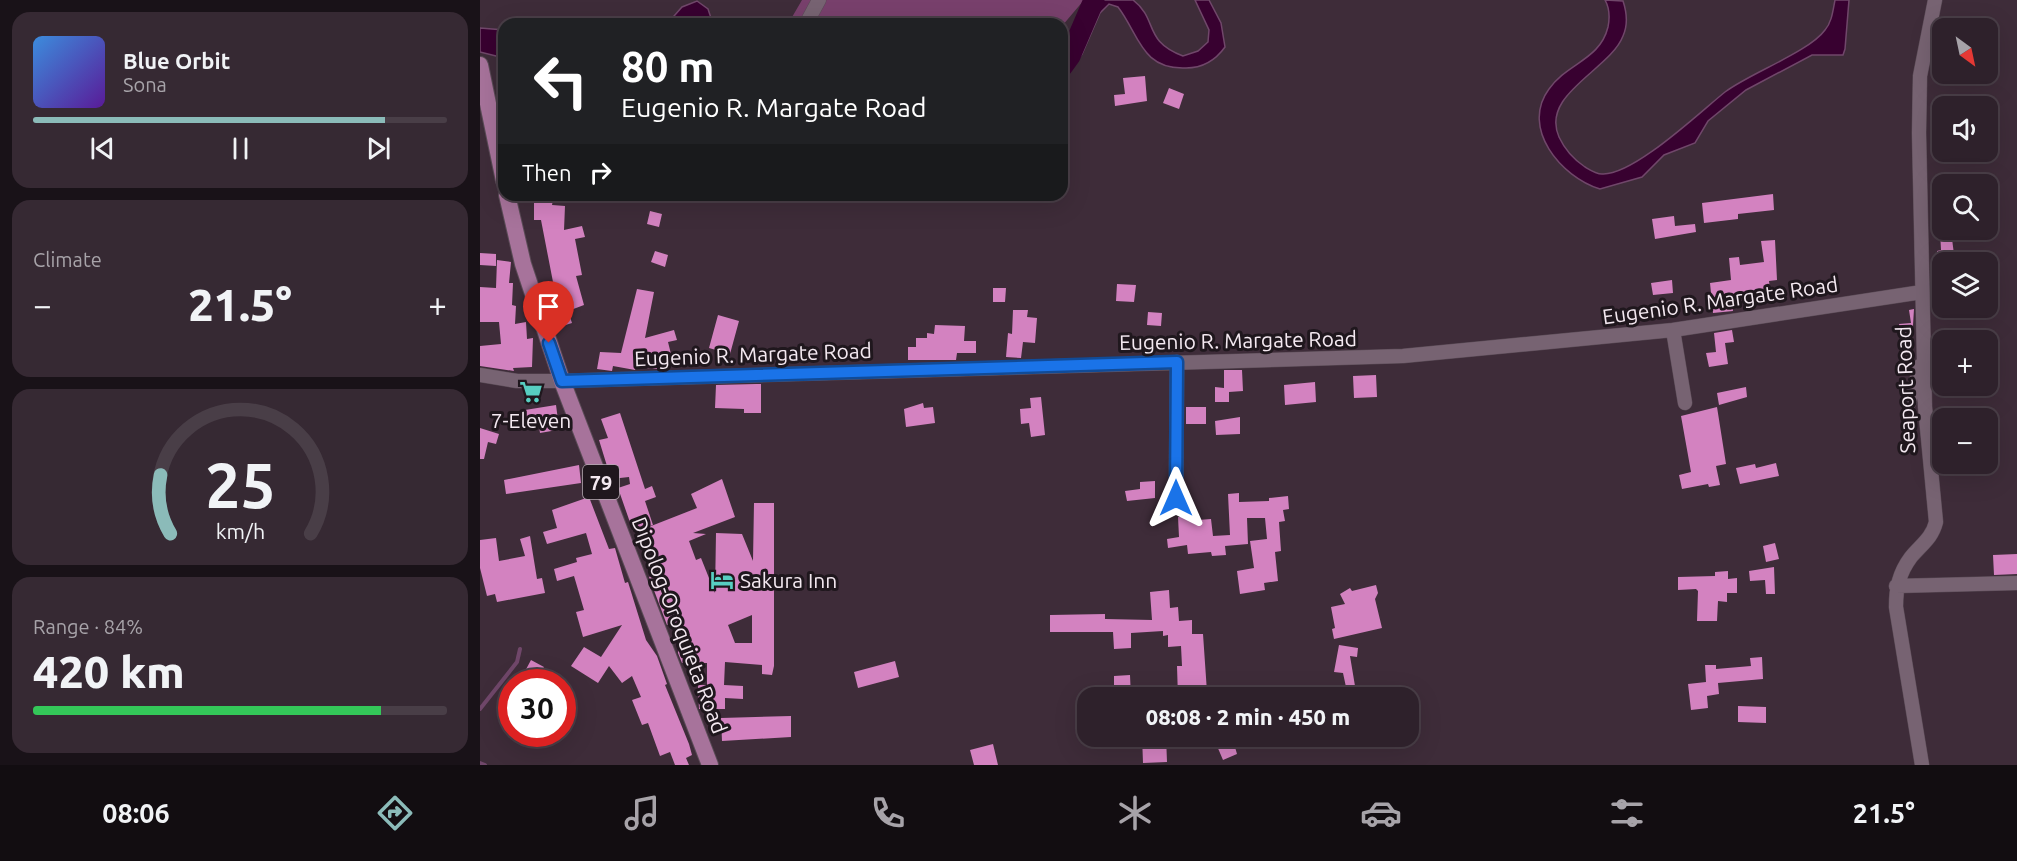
<!DOCTYPE html>
<meta charset="utf-8">
<style>
:root{--surface:#2e212b;--page:#362933;--text:#f1f3f6;--muted:#a7a3a9;--line:#493e47;--accent:#8bbbb9}
body{margin:0;font-family:Ubuntu,sans-serif;background:var(--page);color:var(--text);height:100vh;display:flex;flex-direction:column;font-size:22px;white-space:nowrap}
*{box-sizing:border-box;margin:0}
p{font-size:20px;color:var(--muted)}
.icon{flex:none;width:33px;height:33px;fill:none;stroke:currentColor;stroke-width:2;stroke-linecap:round;stroke-linejoin:round}
.map{position:relative;flex:1;overflow:hidden}
.details{display:flex;flex-direction:column;gap:12px;padding:12px;background:#191218;width:480px}
.details>*{flex:none}
.banner{position:absolute;left:18px;top:18px;width:570px;height:183px;border-radius:18px;box-shadow:0 6px 24px #0002,0 0 0 2px var(--line);background:#202124;color:#fff;overflow:hidden}
.needle{width:39px;rotate:147deg}
.fabs{position:absolute;left:1452px;top:18px;display:grid;gap:12px}
.fabs a{display:grid;place-items:center;width:66px;height:66px;border-radius:12px;background:var(--surface);box-shadow:0 6px 24px #0002,0 0 0 2px var(--line);font-size:30px}
.speed{position:absolute;left:18px;top:669px;display:flex;gap:12px;font-size:30px;font-weight:700;text-align:center}
.speed>*{display:grid;place-content:center;width:78px;height:78px;border-radius:50%;background:var(--surface);box-shadow:0 6px 24px #0002,0 0 0 2px var(--line);line-height:1}
.speed .limit{border:9px solid #d22;background:#fff;color:#111}
.pin{position:absolute;display:grid;place-items:center;width:51px;height:51px;color:#fff;margin:-62px -26px;border-radius:50% 50% 50% 0;rotate:-45deg;box-shadow:0 0 6px #0007}
.pin .icon{rotate:45deg}
.me{position:absolute;width:66px;margin:-33px;rotate:0deg;stroke-linejoin:round;filter:drop-shadow(0 0 4px #0008)}
.turn{display:flex;align-items:center;gap:21px;height:126px;padding:0 24px;font-size:27px}
.turn .icon{width:78px;height:78px;stroke-width:2.5}
.turn b{display:block;font-size:42px;line-height:51px}
.then{display:flex;align-items:center;height:57px;padding:0 24px;background:#0003;gap:12px;font-size:22px}
.big{font-size:45px;font-weight:800;line-height:1.1}
.details .tile{flex:1;display:flex;flex-direction:column;justify-content:center;gap:9px;min-width:0;padding:0 21px;border-radius:18px;background:var(--page)}
.details .dial{align-items:center;gap:0}
.dial svg{height:156px;overflow:visible;fill:none;stroke:var(--line);stroke-width:7;stroke-linecap:round;text-anchor:middle}
.dial text{fill:var(--text);stroke:none}
.song{display:flex;align-items:center;gap:18px}
.cover{width:72px;height:72px;border-radius:9px;background:linear-gradient(135deg,hsl(210 70% 55%),hsl(270 70% 35%))}
.played{height:6px;border-radius:3px;background:linear-gradient(90deg,var(--accent) 85%,var(--line) 85%)}
.keys{display:flex;justify-content:space-around;direction:ltr}
.heat{display:flex;justify-content:space-between;align-items:center;font-size:33px;direction:ltr}
.charge{height:9px;border-radius:4px;background:linear-gradient(90deg,#34c759 84%,var(--line) 0)}
.trip{position:absolute;left:597px;top:687px;width:342px;height:60px;border-radius:18px;background:var(--surface);box-shadow:0 6px 24px #0002,0 0 0 2px var(--line);font-weight:800;line-height:60px;text-align:center}
.tabs{display:flex;height:96px;justify-content:space-around;align-items:center;background:#120d11;color:var(--muted)}
.tabs .icon{width:42px;height:42px}
.tabs .selected{color:var(--accent)}
.tabs b{font-size:27px;color:var(--text)}
main{display:flex;flex:1;min-height:0}
.map>svg:first-child{display:block}
</style>
<main>
<section class="details">
<div class="tile">
<div class="song"><i class="cover"></i><div><b>Blue Orbit</b><p>Sona</p></div></div>
<div class="played"></div>
<div class="keys"><svg class="icon" aria-label="previous" viewBox="0 0 24 24"><path d="M18 5L8 12l10 7zM5 5v14"/></svg><svg class="icon" aria-label="pause" viewBox="0 0 24 24"><path d="M8 5v14M16 5v14"/></svg><svg class="icon" aria-label="next" viewBox="0 0 24 24"><path d="M6 5l10 7-10 7zM19 5v14"/></svg></div>
</div>
<div class="tile"><p>Climate</p>
<div class="heat"><a>−</a><b class="big">21.5°</b><a>+</a></div>
</div>
<div class="tile dial"><svg viewBox="0 0 100 80">
<path d="M14 69A42 42 0 1 1 86 69"/>
<path d="M14 69A42 42 0 0 1 9 39" stroke="#8bbbb9"/>
<text x="50" y="56" font-size="32" font-weight="700">25</text>
<text x="50" y="72" font-size="11">km/h</text>
</svg></div>
<div class="tile"><p>Range · 84%</p><b class="big">420 km</b><div class="charge"></div></div>
</section>
<div class="map">
<svg width="1537" height="765" viewBox="0 0 1537 765">
<rect width="100%" height="100%" fill="#3e2c39"/>
<path fill="#78406c" d="M322 0H604L582 26V24H308Z"/>
<path fill="#380130" stroke="#70476a" stroke-width="1.5" d="M618 0H653C679 20 662 40 703 56L718 51 728 42 729 30 715 0H729L741 23 745 47C735 61 723 68 706 68 661 70 659 34 638 7L629 4 620 13 602 54 582 80V57Z
M1125 0 1143 1C1147 13 1148 25 1143 36 1130 70 1060 94 1079 137 1085 150 1093 159 1105 167 1110 170 1116 174 1122 174 1153 176 1220 112 1245 92 1270 73 1329 52 1345 30 1352 22 1353 10 1355 0H1369L1365 49 1363 55H1332L1266 90 1228 121 1215 143 1184 155 1162 177 1120 189C1081 177 1040 128 1069 89 1087 63 1120 60 1128 27 1130 17 1130 9 1125 0Z
M217 1 228 9 233 24H187L202 7Z
M0 28 24 30V58L0 52Z"/>
<g fill="none" stroke-linecap="round" stroke-linejoin="round">
<path stroke="#70476a" stroke-width="4" d="M0 709 37 662 40 649
M0 763 5 765"/>
<path stroke="#380130" stroke-width="21" d="M582 67 590 56 614 0"/>
</g>
<path fill="#d382c0" fill-rule="evenodd" d="M665 76 667 101 635 106 634 95 645 94 643 78Z
M689 88 704 94 699 109 683 103Z
M1293 194 1294 210 1258 214V219L1224 223 1222 203Z
M54 195H74L72 205 85 206 84 230 102 226 105 237 95 239 102 275 96 276 104 305 88 311 92 323 79 327 67 283 73 282 61 220H54Z
M170 211 182 214 179 227 167 224Z
M1194 216 1195 226 1215 224 1216 232 1175 239 1172 219Z
M1460 231H1471L1475 262H1458L1457 251 1461 250Z
M1295 240 1297 280 1289 281 1291 298 1252 302 1253 311 1233 313 1230 283 1251 280 1249 258 1259 257 1260 265 1284 262 1281 241Z
M175 251 188 255 185 267 171 262Z
M0 253 16 254V266L0 265Z
M17 260 31 262 29 283H33L32 305 36 306 35 324 46 322 47 339 53 338 52 367 33 368 34 371 0 366V346L21 344 19 322H0V287L16 288Z
M1192 280 1193 293 1173 295 1171 283Z
M637 284 656 285 654 302 636 301Z
M513 288H526L525 302H513Z
M157 289 174 292 165 338 194 330 197 340 188 342 192 358 179 362 177 369 156 367 155 370 133 366 132 371 117 369 120 352 141 353Z
M1434 309 1432 341 1421 342 1419 324 1431 323 1429 310Z
M533 310H548L547 317 557 318 555 343 543 342 541 358 526 357 528 333 532 334Z
M668 312 682 313 681 326 667 325Z
M238 315 259 321 250 354 229 348Z
M455 325 485 326 484 341H496V353H477L476 360H428V347H436V338H447V333L454 334Z
M1252 330 1254 342 1245 343 1248 364 1229 367 1226 353 1236 352 1234 333Z
M744 370H762L763 391 749 392V402H735V387L744 388Z
M896 375 897 397 874 398 873 376Z
M835 382 836 402 805 405 804 385Z
M276 384H281V413H264V409L235 408 236 385Z
M1266 387 1267 397 1239 405 1237 393Z
M561 397 565 435 551 437 549 423 541 424 540 409 551 408 550 398Z
M443 403 444 408 453 407 455 423 426 427 424 409Z
M76 405 78 420H81L83 429 60 433 58 421 47 423 45 410Z
M706 407H726V424H706Z
M1237 407 1246 464 1236 466 1240 485 1229 487 1228 484 1202 489 1199 475 1211 472 1201 416Z
M140 413 165 489 172 486 176 497 165 501 173 525 153 531 138 488 150 484 149 477 131 479 119 440 128 438 121 419Z
M760 417V434L736 435 735 421Z
M0 428 19 434 16 444 8 442 4 459H0Z
M1296 463 1299 476 1260 484 1256 468 1275 464 1276 468Z
M99 465 101 483 26 494 24 480Z
M242 479 255 517 213 533 226 534 209 541 216 560 221 558 235 593 236 533 262 534 273 561 274 503H294V666L292 675 282 674V665L245 662 244 685 263 686V699L245 698V709H219L218 685H227V663H202L198 653V634L193 622 187 625 169 577 178 573 175 566 180 564 166 528 217 508 211 494ZM272 615V643H255L248 625Z
M675 481V498L647 501 645 491 660 489V482Z
M759 493V502L789 501V498L808 496 809 509 803 510 805 521 799 522 801 551 795 552 798 581 784 583 785 590 760 594 757 571 774 568 770 541 787 539 785 518H767L768 544 745 546 746 555 732 556 731 552 708 554 707 545 688 548 687 539 699 537 698 517H702V514L717 512 718 520 731 519 733 536 750 535 748 494Z
M109 497 129 549 135 548 145 583 148 582 166 640 177 656 187 684 185 685 209 744 212 755 206 758 209 765H195L190 752 180 756 168 723 162 725 152 700 161 697 152 676 142 683 129 666 118 683 91 666 104 647 121 657 142 625 103 637 96 612 104 610 94 576 77 581 74 569 97 562 96 558 112 554 106 533 67 544 63 532 77 528 72 510Z
M50 536 57 579 62 578 65 593 17 602 15 594 7 596 0 568V540L16 538 19 561 45 556 40 539Z
M1295 543 1299 559 1286 562 1283 546Z
M1537 554V574L1514 575 1513 555Z
M1294 567 1295 594H1286L1285 580 1270 581 1269 571Z
M1248 571V579L1257 578V593H1247V602L1238 601 1237 621H1217L1218 591 1216 589 1198 590V577L1235 576V572Z
M896 585 898 593 895 599 902 628 854 639 852 629 855 628 851 607 865 604 860 594 870 588 872 591Z
M689 590 690 608 698 607 699 621 712 620V634H723L727 692H717L715 687 716 698H698L697 666H702L701 646 688 647V635L683 636V631L651 633V648L634 649 633 632H570V615L625 614V619L672 620 670 592Z
M859 645 878 648 877 657 870 656 875 686 866 687 863 673 854 672Z
M1282 657 1283 679 1238 683 1239 694 1227 696 1228 708 1211 710 1208 684 1226 682 1225 665H1236V669L1271 666 1270 658Z
M51 660 64 667 56 682 43 675Z
M415 661 419 677 378 688 374 672Z
M650 675 651 698H639V689H634V676Z
M775 687V698H744V689Z
M1258 706 1286 707V723L1258 722Z
M311 716V737L242 741 241 718Z
M662 736H686L687 762 663 763Z
M740 736H759L762 745 755 747 757 754 743 760 734 739Z
M513 744 518 765H494L490 750Z"/>
<g fill="none" stroke-linecap="round" stroke-linejoin="round">
<g stroke="#5a4b56" stroke-width="15">
<path id="minor" d="M326 24 339 0
M1193 330 1205 403
M0 375 37 381H82L923 356 1193 330 1442 292
M1429 403 1441 365
M696 498 697 362
M1416 586 1537 583
M1442 765 1416 607C1416 588 1419 573 1431 557 1442 544 1452 538 1456 522L1445 407 1439 133 1440 76 1455 0"/>
</g>
<g stroke="#5a4b56" stroke-width="18">
<path id="major" d="M0 65 24 181
M27 195 43 264 82 381 230 765"/>
</g>
<use href="#minor" stroke="#776372" stroke-width="14"/>
<use href="#major" stroke="#a7739b" stroke-width="16"/>
</g>
<g fill="none" stroke-linecap="round" stroke-linejoin="round">
<g stroke="#114b97" stroke-width="15">
<path id="route" d="M69 343 82 381 697 362 696 498"/>
</g>
<use href="#route" stroke="#1a73e8" stroke-width="10"/>
</g>
<defs>
<g id="supermarket-bare" transform="scale(1.8)"><path d="M-6-5.5h2.5l.6 2H6L4.5 2H-2.5L-4.4-4H-6ZM-1.5 3.2a1.3 1.3 0 1 0 .1 0ZM3 3.2a1.3 1.3 0 1 0 .1 0Z" fill="#57cec1" stroke="#1f171d" stroke-width="2.5" paint-order="stroke"/></g>
<g id="hotel-bare" transform="scale(1.8)"><path d="M-6-4.5h1.5V1H6V5H4.5V3h-9V5H-6ZM-4 0a1.8 1.8 0 1 1 3.6 0ZM.5 0V-2.5h3Q6-2.5 6 0Z" fill="#57cec1" stroke="#1f171d" stroke-width="2.5" paint-order="stroke"/></g>
</defs>
<g fill-rule="evenodd">
<use href="#supermarket-bare" x="51" y="392"/>
<use href="#hotel-bare" x="242" y="580"/>
</g>
<g text-anchor="middle" dominant-baseline="central" stroke-width="6" stroke-linejoin="round" paint-order="stroke">
<rect fill="#1f171d" stroke="#b4aab1" stroke-width="1.5" x="103" y="465" width="36" height="34" rx="4.5"/>
<g font-size="20" font-weight="bold" fill="#f4e9f1">
<text x="121" y="482">79</text>
</g>
<g font-size="21" fill="#f4e9f1" stroke="#1f171d">
<text transform="translate(1240 300) rotate(-8)">Eugenio R. Margate Road</text>
<text transform="translate(758 340) rotate(-1)">Eugenio R. Margate Road</text>
<text transform="translate(273 354) rotate(-2)">Eugenio R. Margate Road</text>
<text transform="translate(1425 390) rotate(-92)">Seaport Road</text>
<text transform="translate(200 625) rotate(69)">Dipolog-Oroquieta Road</text>
</g>
<g font-size="21" fill="#f4e9f1" stroke="#1f171d">
<text x="51" y="420">7-Eleven</text>
<text x="260" y="580" text-anchor="start">Sakura Inn</text>
</g>
</g>
</svg>
<div class="fabs">
<a><svg class="needle" viewBox="-14 -14 28 28"><path d="M0-13l5 13h-10z" fill="#e53935"/><path d="M0 13l5-13h-10z" fill="#a7a3a9"/></svg></a>
<a><svg class="icon" aria-label="sound" viewBox="0 0 24 24"><path d="M4 9h4l5-4v14l-5-4H4zM17 9q2 3 0 6"/></svg></a>
<a><svg class="icon" aria-label="search" viewBox="0 0 24 24"><circle cx="10" cy="10" r="6"/><path d="M15 15l6 6"/></svg></a>
<a><svg class="icon" aria-label="layers" viewBox="0 0 24 24"><path d="M12 4l9 5-9 5-9-5zM3 14l9 5 9-5"/></svg></a>
<a>+</a>
<a>−</a>
</div>
<div class="speed"><div class="limit">30</div></div>
<div class="pin" style="left:69px;top:343px;background:#d93025"><svg class="icon" aria-label="arrive" viewBox="0 0 24 24"><path d="M6 21V4h12l-3 4 3 4H6"/></svg></div>
<svg class="me" style="left:696px;top:498px" viewBox="-20 -20 40 40"><path d="M0-17L14 15 0 8-14 15z" fill="#1a73e8" stroke="#fff" stroke-width="4"/></svg>
<div class="trip">08:08 · 2 min · 450 m</div>
<div class="banner">
<div class="turn"><svg class="icon" aria-label="left" viewBox="0 0 24 24"><path d="M17 20v-9H6M10 6l-5 5 5 5"/></svg><div><b>80 m</b>Eugenio R. Margate Road</div></div>
<div class="then">Then<svg class="icon" aria-label="right" viewBox="0 0 24 24"><path d="M7 20v-9h11M14 6l5 5-5 5"/></svg></div>
</div>
</div>
</main>
<nav class="tabs">
<b>08:06</b>
<svg class="icon selected" aria-label="directions" viewBox="0 0 24 24"><path d="M12 3l9 9-9 9-9-9zM9 14v-3h6M13 9l2 2-2 2"/></svg>
<svg class="icon" aria-label="music" viewBox="0 0 24 24"><path d="M9 18V5l10-2v13"/><circle cx="6" cy="18" r="3"/><circle cx="16" cy="16" r="3"/></svg>
<svg class="icon" aria-label="phone" viewBox="0 0 24 24"><path d="M5 4h4l2 5-3 2q2 4 5 5l2-3 5 2v4C11 20 4 13 5 4z"/></svg>
<svg class="icon" aria-label="climate" viewBox="0 0 24 24"><path d="M12 3v18M4 7l16 10M4 17L20 7"/></svg>
<svg class="icon" aria-label="car" viewBox="0 0 24 24"><path d="M5 17H2v-5l4-1 3-4h7l3 4 3 1v5h-3M9 17h6M6 11h13"/><circle cx="7" cy="17" r="2"/><circle cx="17" cy="17" r="2"/></svg>
<svg class="icon" aria-label="filters" viewBox="0 0 24 24"><path d="M4 7h16M4 17h16"/><circle cx="9" cy="7" r="2"/><circle cx="15" cy="17" r="2"/></svg>
<b>21.5°</b>
</nav>
